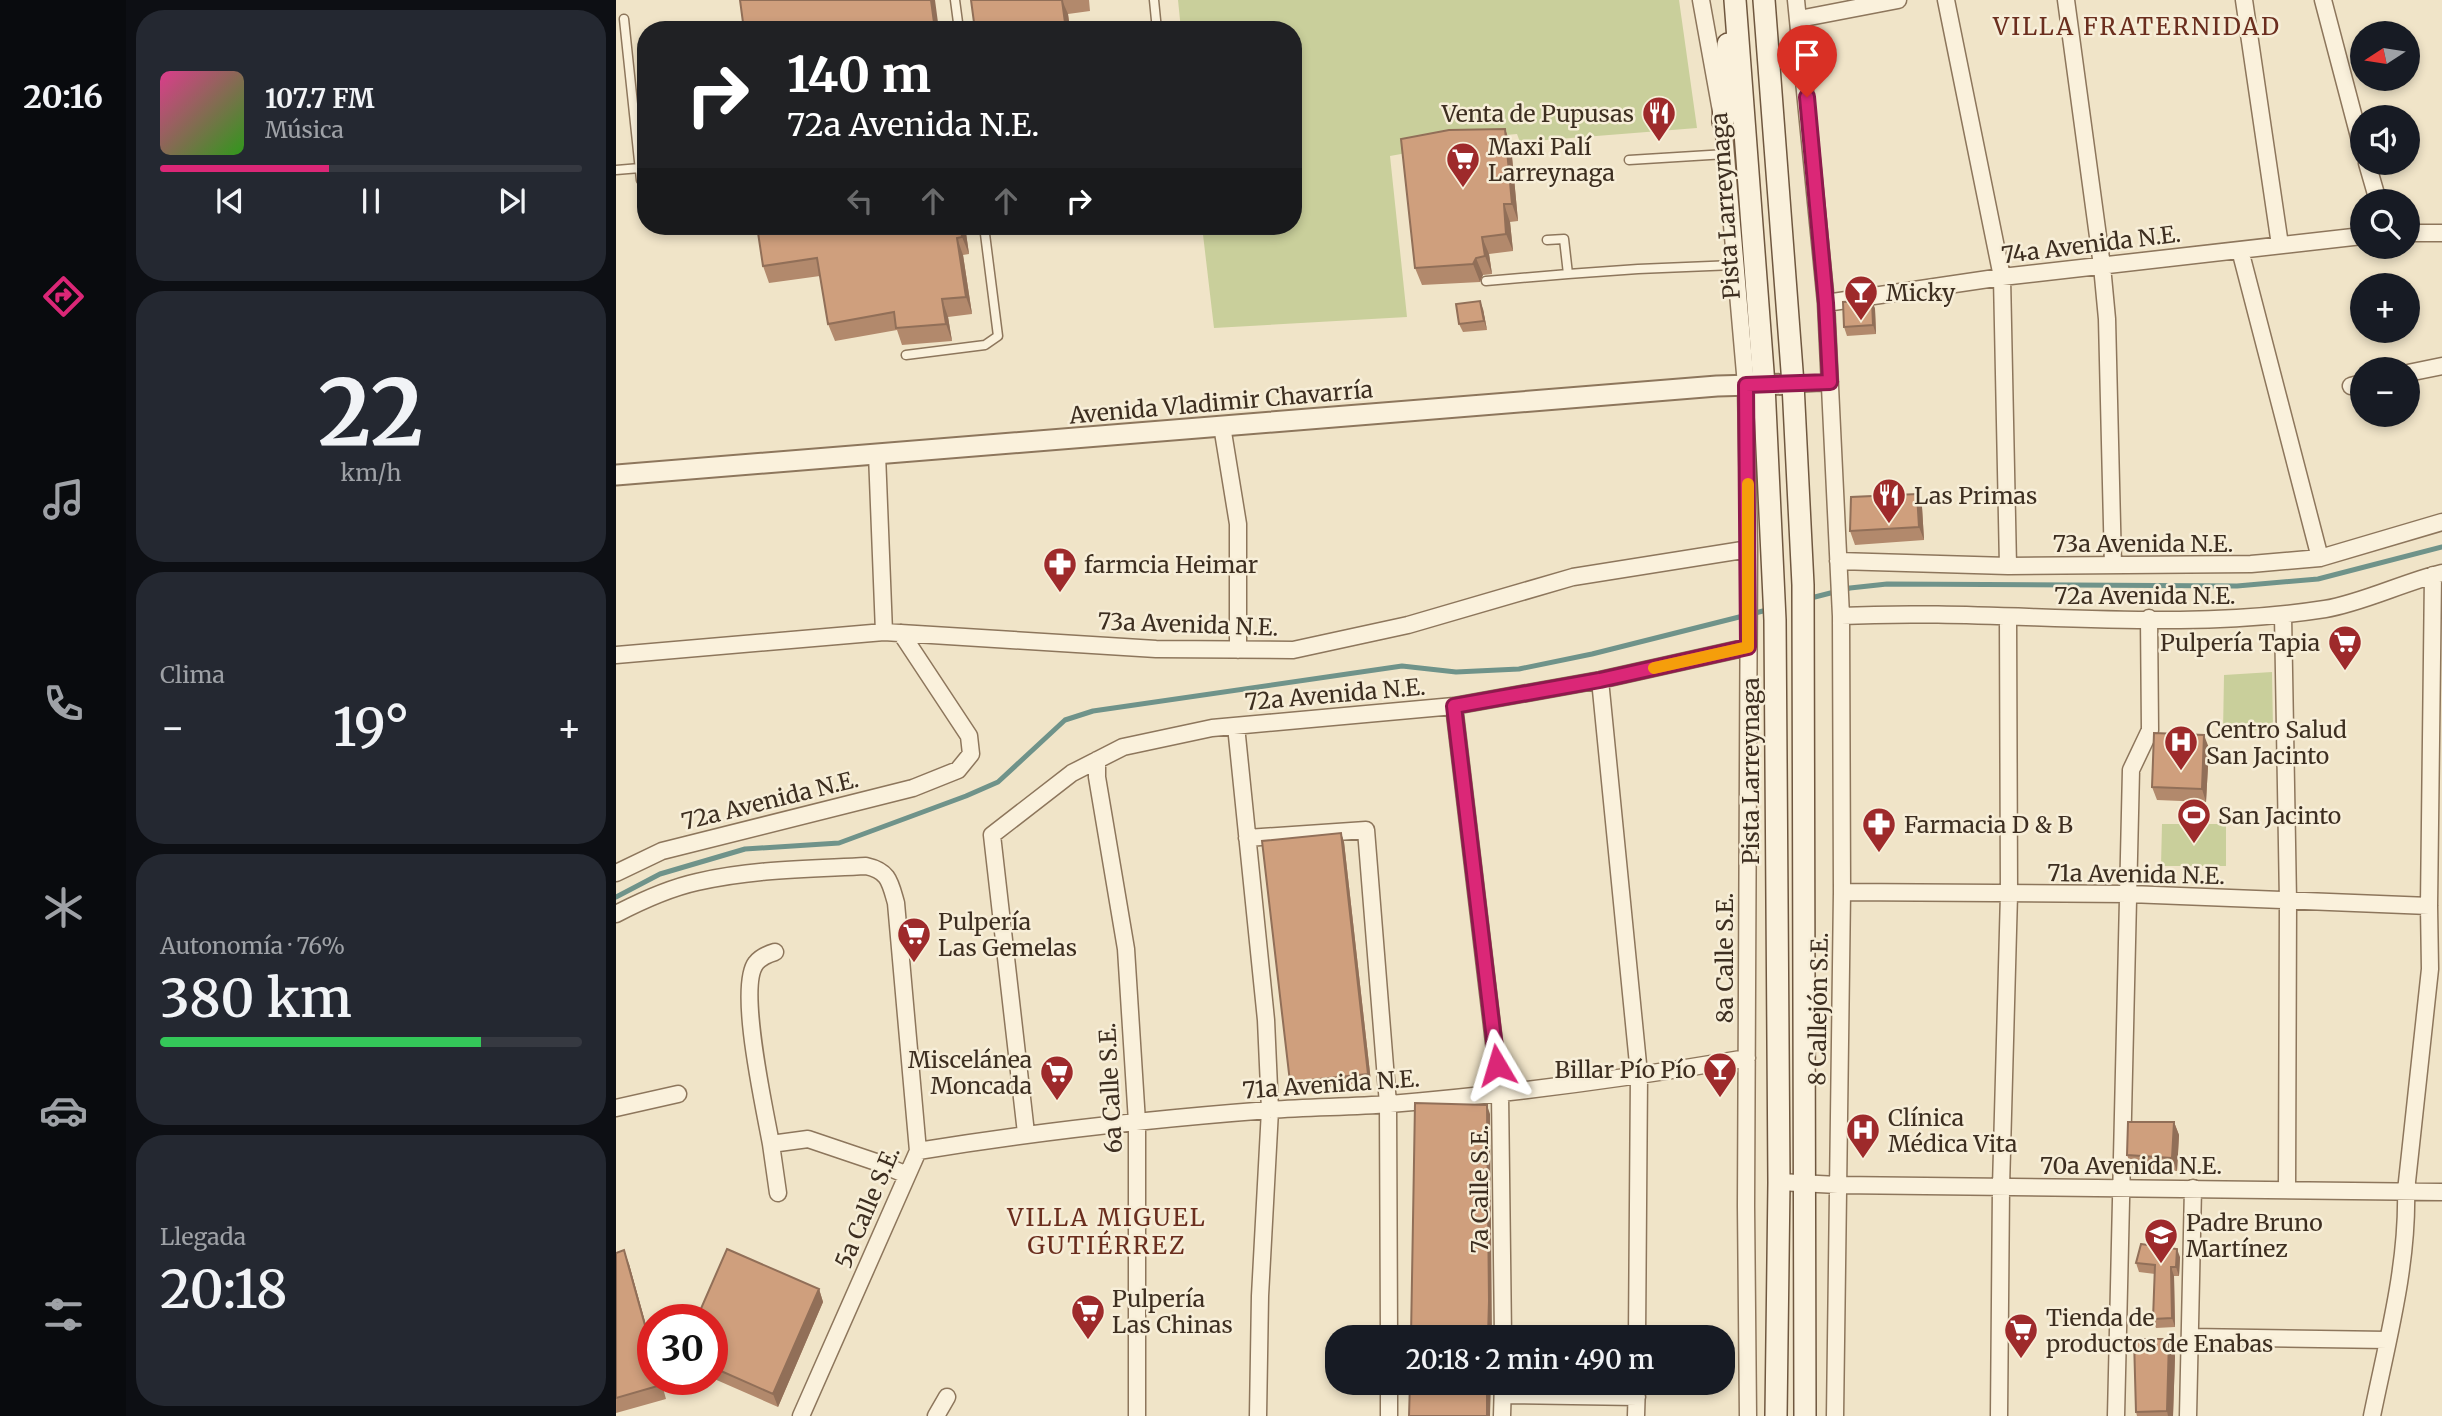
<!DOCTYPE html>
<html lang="es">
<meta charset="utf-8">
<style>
:root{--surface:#171b24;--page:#242831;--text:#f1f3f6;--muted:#9ea1a6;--line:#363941;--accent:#db2777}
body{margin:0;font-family:Merriweather,serif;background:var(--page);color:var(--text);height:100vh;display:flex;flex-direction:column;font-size:26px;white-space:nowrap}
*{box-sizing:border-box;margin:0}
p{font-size:23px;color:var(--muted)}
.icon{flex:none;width:38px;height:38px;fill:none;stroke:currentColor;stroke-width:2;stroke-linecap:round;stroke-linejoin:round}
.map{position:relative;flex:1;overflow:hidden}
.drawer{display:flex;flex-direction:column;gap:10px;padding:10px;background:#0d0f14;width:490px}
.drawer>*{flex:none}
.banner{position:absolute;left:21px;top:21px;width:665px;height:214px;border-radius:28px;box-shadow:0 4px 10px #0003;background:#202124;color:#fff;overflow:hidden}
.needle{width:46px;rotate:258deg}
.controls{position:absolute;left:1734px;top:21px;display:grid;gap:14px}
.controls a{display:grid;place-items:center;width:70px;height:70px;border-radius:50%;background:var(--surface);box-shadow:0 4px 10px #0003;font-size:35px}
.speed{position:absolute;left:21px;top:1304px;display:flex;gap:14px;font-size:35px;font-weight:700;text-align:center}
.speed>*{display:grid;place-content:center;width:91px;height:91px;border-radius:50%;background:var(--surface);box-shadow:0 4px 10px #0003;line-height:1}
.speed .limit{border:10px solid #d22;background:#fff;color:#111}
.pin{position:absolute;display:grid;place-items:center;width:60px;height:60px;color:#fff;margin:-72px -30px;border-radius:50% 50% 50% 0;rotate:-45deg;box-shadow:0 0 7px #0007}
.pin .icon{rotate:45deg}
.me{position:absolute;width:77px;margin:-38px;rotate:353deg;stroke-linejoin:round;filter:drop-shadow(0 0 5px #0008)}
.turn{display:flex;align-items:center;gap:24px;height:147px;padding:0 35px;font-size:32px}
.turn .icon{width:91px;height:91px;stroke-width:2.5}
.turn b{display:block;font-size:49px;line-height:60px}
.lanes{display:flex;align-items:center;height:66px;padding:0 35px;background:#0003;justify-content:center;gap:35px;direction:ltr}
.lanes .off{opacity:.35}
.big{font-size:52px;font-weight:600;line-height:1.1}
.drawer .card{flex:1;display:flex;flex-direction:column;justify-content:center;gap:10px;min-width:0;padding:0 24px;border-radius:28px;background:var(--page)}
.drawer .dial{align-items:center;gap:0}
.dial b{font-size:91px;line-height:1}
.song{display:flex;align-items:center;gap:21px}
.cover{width:84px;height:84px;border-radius:10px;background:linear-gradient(135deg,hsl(330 70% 55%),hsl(110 70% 35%))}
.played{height:7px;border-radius:4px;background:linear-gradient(90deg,var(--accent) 40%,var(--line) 40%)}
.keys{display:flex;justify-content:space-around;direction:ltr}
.heat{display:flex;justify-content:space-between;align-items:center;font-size:38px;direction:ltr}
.charge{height:10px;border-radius:5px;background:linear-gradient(90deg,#34c759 76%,var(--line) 0)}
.trip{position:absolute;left:709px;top:1325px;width:410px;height:70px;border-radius:28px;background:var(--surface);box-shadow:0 4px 10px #0003;font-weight:600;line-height:70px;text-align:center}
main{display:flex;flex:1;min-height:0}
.tabs{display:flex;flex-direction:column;width:126px;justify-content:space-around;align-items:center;background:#090b0e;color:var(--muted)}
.tabs .icon{width:49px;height:49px}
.tabs .selected{color:var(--accent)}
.tabs b{font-size:32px;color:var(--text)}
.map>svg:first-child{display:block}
</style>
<main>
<nav class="tabs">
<b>20:16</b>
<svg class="icon selected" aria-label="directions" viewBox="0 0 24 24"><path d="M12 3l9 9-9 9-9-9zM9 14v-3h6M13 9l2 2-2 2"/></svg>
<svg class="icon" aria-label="music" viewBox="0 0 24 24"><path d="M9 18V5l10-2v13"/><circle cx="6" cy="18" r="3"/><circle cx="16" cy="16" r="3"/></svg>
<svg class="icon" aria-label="phone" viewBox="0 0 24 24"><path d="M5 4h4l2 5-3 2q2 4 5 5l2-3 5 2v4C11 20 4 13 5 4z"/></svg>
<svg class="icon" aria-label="climate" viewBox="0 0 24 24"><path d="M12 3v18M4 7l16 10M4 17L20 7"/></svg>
<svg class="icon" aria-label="car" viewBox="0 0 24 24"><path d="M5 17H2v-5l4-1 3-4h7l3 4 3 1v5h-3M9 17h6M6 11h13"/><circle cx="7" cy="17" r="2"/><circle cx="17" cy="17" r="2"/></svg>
<svg class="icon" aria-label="filters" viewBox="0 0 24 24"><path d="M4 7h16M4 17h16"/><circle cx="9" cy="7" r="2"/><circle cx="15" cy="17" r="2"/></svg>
</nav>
<section class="drawer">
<div class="card">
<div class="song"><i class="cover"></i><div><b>107.7 FM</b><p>Música</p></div></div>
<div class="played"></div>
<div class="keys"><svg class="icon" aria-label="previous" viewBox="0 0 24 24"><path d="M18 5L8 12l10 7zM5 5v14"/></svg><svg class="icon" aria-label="pause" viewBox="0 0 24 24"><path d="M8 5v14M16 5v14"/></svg><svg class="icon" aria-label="next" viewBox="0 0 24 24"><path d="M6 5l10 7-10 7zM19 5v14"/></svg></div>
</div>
<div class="card dial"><b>22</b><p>km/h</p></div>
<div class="card"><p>Clima</p>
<div class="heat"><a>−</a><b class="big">19°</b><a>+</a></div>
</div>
<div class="card"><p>Autonomía · 76%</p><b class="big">380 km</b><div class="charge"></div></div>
<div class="card"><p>Llegada</p><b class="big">20:18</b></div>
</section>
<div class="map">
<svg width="1826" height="1416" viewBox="0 0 1826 1416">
<rect width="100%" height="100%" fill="#f0e4c8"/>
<path fill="#c9cf9b" d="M562 0H1063L1081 128 904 142 901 134 890 135 774 156 791 317 598 328 586 226H677V30H565Z
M1656 672 1657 729 1607 733 1608 675Z
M1546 824H1610V866H1545Z"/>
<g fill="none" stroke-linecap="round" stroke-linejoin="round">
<path stroke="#6f938a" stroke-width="5" d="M1191 599 1234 588 1271 584 1621 586 1702 579 1826 547
M0 897 44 874 129 849 223 843 350 796 382 782 449 720 477 711 786 666 840 672 903 669 976 654 1155 609"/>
<g stroke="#8d765c" stroke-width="11">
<path id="service" d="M339 0 343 30
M538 0 541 30
M8 19 25 180 30 182
M1013 160 1110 154
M0 170 24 168
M931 240 948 239 952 274 1022 269 1118 265
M870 281 952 274
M290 355 369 345 382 336 368 226"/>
</g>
<g stroke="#8d765c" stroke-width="19">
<path id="minor" d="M1085 0 1107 122 1130 385 1133 549 1130 1206 1132 1416
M1180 0 1210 303 1225 616 1226 892 1219 1416
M1330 0 1386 277 1392 566
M1450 0 1486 266 1491 319 1497 565
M1628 0 1664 245
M1707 0 1746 148
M1183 19 1282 0
M1751 163 1762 201
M1792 233H1826
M1624 250 1704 558
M1210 303 1386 277 1746 236
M1792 373 1826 366
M1177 384 1214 382
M1735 386 1746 383
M606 426 622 524V650
M261 454 268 632
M1222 561 1392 566 1635 564 1704 558 1826 522
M1667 615 1672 901 1671 1190
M1225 616C1386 608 1549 634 1709 609 1746 603 1788 582 1826 573
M0 655 268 632 540 649 677 650 792 625 957 577 1133 549
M984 680 1023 1074 1021 1337
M838 706 884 1093 887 1337
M620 726 650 1020 654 1110 644 1296 642 1416
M481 760V777L510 949 521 1122V1416
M631 838 750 830 772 1104 773 1337
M0 873 46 851 297 788 342 770 355 754 353 736 285 633
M1226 892 1513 894 1813 906
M0 914C25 901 54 888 81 882 137 869 193 869 250 866 273 871 274 882 280 903L302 1151 185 1416
M159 952C152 954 145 957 140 963 121 987 149 1110 155 1144L192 1139 260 1162 291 1175
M0 1108 62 1094
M410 1133 376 835 456 773 507 747 596 728 838 706 984 680 1132 647
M155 1144 162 1193
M302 1151C418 1132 535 1119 653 1110 693 1107 734 1107 774 1104 893 1094 1013 1078 1131 1058
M1163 1182 1222 1185 1826 1192
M1574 1337 1771 1340
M887 1395 1021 1397
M320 1416 331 1397
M773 1416V1382
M886 1416 887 1382
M1020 1416 1021 1382
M1383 1416 1385 1187 1393 894 1392 617
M1500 1416 1515 770 1534 730 1533 618
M1572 1416 1577 1188
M1756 1416C1771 1342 1792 1266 1790 1191L1814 969 1813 906 1817 575"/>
</g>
<g stroke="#8d765c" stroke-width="23">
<path id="tertiary" d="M0 475 1101 386 1177 384"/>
</g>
<g stroke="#6f573f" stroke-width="24">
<path id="secondary" d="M1119 0 1148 385 1159 620 1163 1182 1160 1416
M1148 0 1177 384 1187 585 1189 1416
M1107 122 1112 44"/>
</g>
<use href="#service" stroke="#faf1dc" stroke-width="8"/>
<use href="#minor" stroke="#faf1dc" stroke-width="16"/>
<use href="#tertiary" stroke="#faf1dc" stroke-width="19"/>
<use href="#secondary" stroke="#faf1dc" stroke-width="21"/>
</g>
<path fill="#b2896c" d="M355 0H473L474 11 452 14 454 30H359Z
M889 129 895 146 902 221 894 222 897 251 873 254 876 274 867 275 864 282 806 285 799 268Z
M141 226H349L353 254 347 255 356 314 332 317 336 341 286 345 281 330 219 341 212 324 204 276 153 283 147 266Z
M1256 300 1259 309 1260 334 1231 336 1228 327Z
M867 309 871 330 847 332 843 324Z
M1306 507 1308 540 1239 545 1234 531Z
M1593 748 1590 802 1541 800 1536 787Z
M725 833 728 842 755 1082 677 1091 674 1082Z
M1558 1122 1563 1135 1561 1171 1516 1168 1511 1155Z
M0 1253 13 1264 50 1399 0 1413Z
M1564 1257 1563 1276H1558L1559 1327 1540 1328 1537 1319 1539 1274 1523 1272 1520 1263Z
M203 1289 207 1302 162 1407 96 1378V1320Z
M1553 1339 1559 1356 1557 1416H1521L1520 1412Z"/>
<path fill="#916f58" d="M315 0H319L323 30H319Z
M446 0 452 14 454 30H450Z
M889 129 895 146 902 221 896 204Z
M888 204 894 222 897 251 890 234Z
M345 226H349L353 254 346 237Z
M866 237 873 254 876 274 869 256Z
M341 238 347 255 356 314 350 297Z
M860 258 867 275 864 282 857 264Z
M326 299 332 317 336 341 330 324Z
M1256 300 1259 309 1260 334 1257 325Z
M864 301 867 309 871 330 868 321Z
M1301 494 1306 507 1308 540 1303 527Z
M1588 735 1593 748 1590 802 1586 789Z
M725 833 728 842 755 1082 752 1074Z
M871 1105 874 1114 876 1337H872Z
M1558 1122 1563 1135 1561 1171 1556 1158Z
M1561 1249 1564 1257 1563 1276 1560 1267Z
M8 1250 13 1264 37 1350V1354Z
M1555 1267 1558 1276 1559 1327 1556 1318Z
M203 1289 207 1302 162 1407 157 1394Z
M1553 1339 1559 1356 1557 1416H1552L1551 1411Z
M871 1382H875L874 1416H871Z"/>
<path fill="#cf9f7d" stroke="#916f58" stroke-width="2" d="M124 0H315L319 30H128Z
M355 0H446L450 30H359Z
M889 129 896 204H888L890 234 866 237 869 256 860 258 857 264 799 268 785 139 833 130Z
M141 226H345L346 237 341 238 350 297 326 299 330 324 280 328 278 312 212 324 201 258 147 266Z
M1256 300 1257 325 1228 327 1227 302Z
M864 301 868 321 843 324 840 304Z
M1301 494 1303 527 1234 531 1235 497Z
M1538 733 1588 735 1586 789 1536 787Z
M725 833 752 1074 674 1082 646 841Z
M799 1103 871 1105 873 1301 872 1337H795Z
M1512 1122H1558L1556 1158 1511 1155Z
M1525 1244 1561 1249 1560 1267H1555L1556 1318 1537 1319 1539 1265 1520 1263Z
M111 1249 203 1289 157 1394 96 1367V1320H80Z
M8 1250 37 1354V1379H44L45 1385 0 1398V1253Z
M1518 1339H1553L1551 1411 1520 1412Z
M794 1382H871V1416H793Z"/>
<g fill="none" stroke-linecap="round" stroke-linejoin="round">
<g stroke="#8e194d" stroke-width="18">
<path id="route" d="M881 1065 838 706 984 680 1132 647 1130 385 1214 382 1210 303 1191 97"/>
</g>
<use href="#route" stroke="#db2777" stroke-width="12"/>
<path stroke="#f59e0b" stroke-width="12" d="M1038 668 1132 647V484"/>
</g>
<defs>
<g id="restaurant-pin" transform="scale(1.75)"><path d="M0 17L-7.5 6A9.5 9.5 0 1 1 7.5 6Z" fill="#9e2a2b" stroke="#f7eed8"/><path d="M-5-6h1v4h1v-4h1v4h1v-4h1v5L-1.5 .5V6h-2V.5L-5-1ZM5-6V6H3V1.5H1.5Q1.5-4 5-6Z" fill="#fff"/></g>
<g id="supermarket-pin" transform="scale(1.75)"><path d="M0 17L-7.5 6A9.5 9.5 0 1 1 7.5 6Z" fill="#9e2a2b" stroke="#f7eed8"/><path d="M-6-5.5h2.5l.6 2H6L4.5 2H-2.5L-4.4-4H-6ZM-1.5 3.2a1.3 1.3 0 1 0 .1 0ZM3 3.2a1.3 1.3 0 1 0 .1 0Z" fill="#fff"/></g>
<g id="bar-pin" transform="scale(1.75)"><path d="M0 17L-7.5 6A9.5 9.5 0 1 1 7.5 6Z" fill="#9e2a2b" stroke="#f7eed8"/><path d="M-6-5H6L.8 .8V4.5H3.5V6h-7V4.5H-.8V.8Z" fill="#fff"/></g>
<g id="pharmacy-pin" transform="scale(1.75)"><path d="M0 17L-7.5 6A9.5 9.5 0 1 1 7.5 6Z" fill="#9e2a2b" stroke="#f7eed8"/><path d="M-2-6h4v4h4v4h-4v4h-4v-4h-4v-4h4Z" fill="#fff"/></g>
<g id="hospital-pin" transform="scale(1.75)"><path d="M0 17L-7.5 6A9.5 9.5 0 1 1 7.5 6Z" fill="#9e2a2b" stroke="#f7eed8"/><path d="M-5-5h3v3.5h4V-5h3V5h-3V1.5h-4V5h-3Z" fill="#fff"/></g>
<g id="stadium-pin" transform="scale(1.75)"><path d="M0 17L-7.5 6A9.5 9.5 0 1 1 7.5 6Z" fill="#9e2a2b" stroke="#f7eed8"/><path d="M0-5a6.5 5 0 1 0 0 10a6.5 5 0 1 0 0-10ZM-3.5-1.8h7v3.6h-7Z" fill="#fff"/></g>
<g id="university-pin" transform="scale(1.75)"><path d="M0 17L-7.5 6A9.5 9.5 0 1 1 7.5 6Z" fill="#9e2a2b" stroke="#f7eed8"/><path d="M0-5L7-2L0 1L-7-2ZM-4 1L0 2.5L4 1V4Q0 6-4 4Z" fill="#fff"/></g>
</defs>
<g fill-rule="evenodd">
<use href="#restaurant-pin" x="1043" y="113"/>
<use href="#supermarket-pin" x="847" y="159"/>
<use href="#bar-pin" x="1245" y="292"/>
<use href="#restaurant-pin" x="1273" y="495"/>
<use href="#pharmacy-pin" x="444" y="564"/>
<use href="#supermarket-pin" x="1729" y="642"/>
<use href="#hospital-pin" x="1565" y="742"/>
<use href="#stadium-pin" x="1578" y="815"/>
<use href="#pharmacy-pin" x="1263" y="824"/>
<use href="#supermarket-pin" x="298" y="934"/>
<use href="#bar-pin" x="1104" y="1069"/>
<use href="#supermarket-pin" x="441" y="1072"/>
<use href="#hospital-pin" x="1247" y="1130"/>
<use href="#university-pin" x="1545" y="1235"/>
<use href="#supermarket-pin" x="472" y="1311"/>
<use href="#supermarket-pin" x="1405" y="1330"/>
</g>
<g text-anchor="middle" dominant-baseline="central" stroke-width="5" stroke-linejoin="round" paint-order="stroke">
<g font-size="23" fill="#3d2e20" stroke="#f7eed8" text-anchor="start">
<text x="1018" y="113" text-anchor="end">Venta de Pupusas</text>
<text x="872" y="146">Maxi Palí<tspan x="872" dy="26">Larreynaga</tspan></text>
<text x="1270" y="292">Micky</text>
<text x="1298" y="495">Las Primas</text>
<text x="468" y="564">farmcia Heimar</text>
<text x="1704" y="642" text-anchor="end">Pulpería Tapia</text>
<text x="1590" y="729">Centro Salud<tspan x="1590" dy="26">San Jacinto</tspan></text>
<text x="1602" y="815">San Jacinto</text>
<text x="1288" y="824">Farmacia D &amp; B</text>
<text x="322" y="921">Pulpería<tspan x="322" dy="26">Las Gemelas</tspan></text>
<text x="416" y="1059" text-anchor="end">Miscelánea<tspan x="416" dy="26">Moncada</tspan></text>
<text x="1080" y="1069" text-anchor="end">Billar Pío Pío</text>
<text x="1272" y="1117">Clínica<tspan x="1272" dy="26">Médica Vita</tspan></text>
<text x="1570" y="1222">Padre Bruno<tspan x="1570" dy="26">Martínez</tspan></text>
<text x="496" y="1298">Pulpería<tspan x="496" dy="26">Las Chinas</tspan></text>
<text x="1430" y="1317">Tienda de<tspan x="1430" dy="26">productos de Enabas</tspan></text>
</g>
<g font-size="23" fill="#3d2e20" stroke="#f7eed8">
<text transform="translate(1109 206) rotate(-94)">Pista Larreynaga</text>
<text transform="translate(1475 244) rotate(-7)">74a Avenida N.E.</text>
<text transform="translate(605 402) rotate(-5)">Avenida Vladimir Chavarría</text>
<text x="1527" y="543">73a Avenida N.E.</text>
<text x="1529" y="595">72a Avenida N.E.</text>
<text transform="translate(572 624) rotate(2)">73a Avenida N.E.</text>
<text transform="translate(719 694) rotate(-5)">72a Avenida N.E.</text>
<text transform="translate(1134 771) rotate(-90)">Pista Larreynaga</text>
<text transform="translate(154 800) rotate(-14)">72a Avenida N.E.</text>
<text transform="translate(1520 874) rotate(1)">71a Avenida N.E.</text>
<text transform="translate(1108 958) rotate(-90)">8a Calle S.E.</text>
<text transform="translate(1202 1009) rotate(-89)">8 Callejón S.E.</text>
<text transform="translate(715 1084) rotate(-4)">71a Avenida N.E.</text>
<text transform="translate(494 1088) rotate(-93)">6a Calle S.E.</text>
<text x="1515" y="1165">70a Avenida N.E.</text>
<text transform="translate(863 1189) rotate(-90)">7a Calle S.E.</text>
<text transform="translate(251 1207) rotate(-67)">5a Calle S.E.</text>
</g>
<g font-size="24" letter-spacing="2" fill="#6b2e1e" stroke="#f7eed8">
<text x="1521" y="26">VILLA FRATERNIDAD</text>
<text x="491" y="1217">VILLA MIGUEL<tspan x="491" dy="28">GUTIÉRREZ</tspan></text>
</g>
</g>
</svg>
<div class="controls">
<a><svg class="needle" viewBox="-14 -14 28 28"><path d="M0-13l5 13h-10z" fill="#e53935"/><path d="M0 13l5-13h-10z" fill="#9ea1a6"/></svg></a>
<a><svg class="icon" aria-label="sound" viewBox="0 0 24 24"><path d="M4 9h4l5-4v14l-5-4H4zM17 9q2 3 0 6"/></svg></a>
<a><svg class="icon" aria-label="search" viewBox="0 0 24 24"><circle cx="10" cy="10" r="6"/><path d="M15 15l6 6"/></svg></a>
<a>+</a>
<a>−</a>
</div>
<div class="speed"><div class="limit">30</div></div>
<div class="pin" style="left:1191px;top:97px;background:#d93025"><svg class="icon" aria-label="arrive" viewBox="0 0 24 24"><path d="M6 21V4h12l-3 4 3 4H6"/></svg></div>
<svg class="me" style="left:881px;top:1065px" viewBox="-20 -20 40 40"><path d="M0-17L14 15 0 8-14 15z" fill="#db2777" stroke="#fff" stroke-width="4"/></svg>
<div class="trip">20:18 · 2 min · 490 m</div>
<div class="banner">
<div class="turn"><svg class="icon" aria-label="right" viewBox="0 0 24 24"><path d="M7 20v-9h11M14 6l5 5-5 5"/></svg><div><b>140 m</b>72a Avenida N.E.</div></div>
<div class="lanes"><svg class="icon off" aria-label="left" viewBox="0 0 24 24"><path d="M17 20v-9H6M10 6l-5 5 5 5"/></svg><svg class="icon off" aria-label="ahead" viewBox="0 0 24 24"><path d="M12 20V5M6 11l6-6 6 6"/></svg><svg class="icon off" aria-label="ahead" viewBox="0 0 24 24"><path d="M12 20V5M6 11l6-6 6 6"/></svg><svg class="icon" aria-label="right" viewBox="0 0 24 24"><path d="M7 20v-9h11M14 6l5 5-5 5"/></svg></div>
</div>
</div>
</main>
